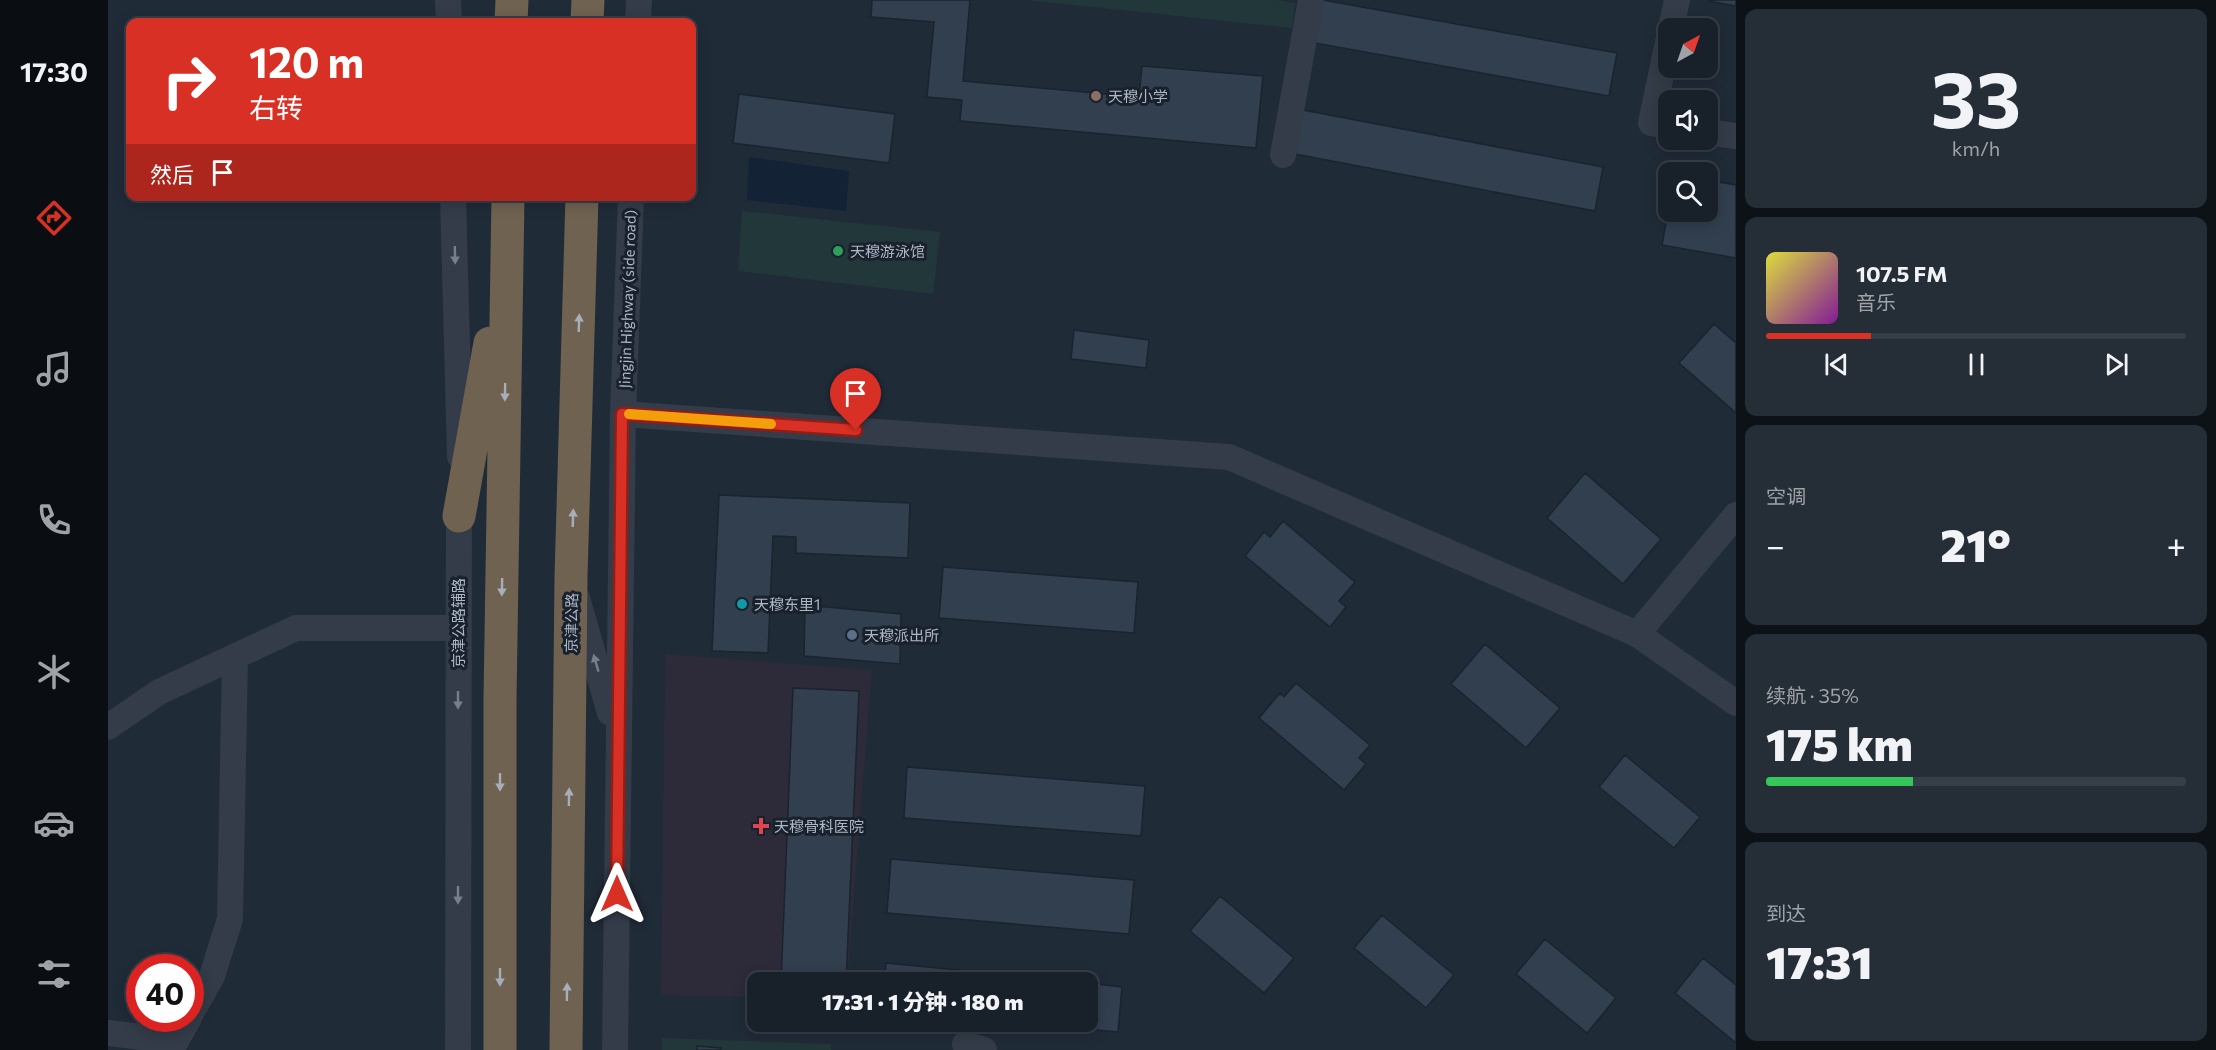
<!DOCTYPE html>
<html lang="zh">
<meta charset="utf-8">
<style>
:root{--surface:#18202a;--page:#252d36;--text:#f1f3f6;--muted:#9fa3a8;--line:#363e47;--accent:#d93025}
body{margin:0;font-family:Commissioner,"Noto Sans SC",sans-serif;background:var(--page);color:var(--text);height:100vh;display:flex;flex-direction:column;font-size:22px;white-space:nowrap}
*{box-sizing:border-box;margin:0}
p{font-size:20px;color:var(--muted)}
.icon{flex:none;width:33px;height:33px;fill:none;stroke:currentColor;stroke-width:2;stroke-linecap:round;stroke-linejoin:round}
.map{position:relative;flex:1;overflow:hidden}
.details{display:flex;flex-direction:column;gap:9px;padding:9px;background:#0d1217;width:480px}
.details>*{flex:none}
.banner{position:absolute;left:18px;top:18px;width:570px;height:183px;border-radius:12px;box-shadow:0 3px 15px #0003,0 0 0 2px var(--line);background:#d93025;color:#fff;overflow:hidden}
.needle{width:39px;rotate:40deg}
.tools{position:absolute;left:1550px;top:18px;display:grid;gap:12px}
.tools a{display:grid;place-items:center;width:60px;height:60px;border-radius:12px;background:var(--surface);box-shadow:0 3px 15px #0003,0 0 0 2px var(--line);font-size:30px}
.speed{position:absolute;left:18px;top:954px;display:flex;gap:12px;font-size:30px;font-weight:700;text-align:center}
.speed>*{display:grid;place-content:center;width:78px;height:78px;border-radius:50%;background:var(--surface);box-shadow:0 3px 15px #0003,0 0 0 2px var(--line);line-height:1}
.speed .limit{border:9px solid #d22;background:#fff;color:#111}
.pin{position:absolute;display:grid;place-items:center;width:51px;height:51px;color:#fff;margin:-62px -26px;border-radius:50% 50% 50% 0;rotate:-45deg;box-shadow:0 0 6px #0007}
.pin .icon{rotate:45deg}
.me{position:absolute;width:66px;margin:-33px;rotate:0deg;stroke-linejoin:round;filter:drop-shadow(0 0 4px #0008)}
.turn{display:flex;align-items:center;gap:21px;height:126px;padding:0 24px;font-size:27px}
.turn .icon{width:78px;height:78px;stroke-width:2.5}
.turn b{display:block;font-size:42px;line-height:51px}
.then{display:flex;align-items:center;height:57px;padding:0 24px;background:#0003;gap:12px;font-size:22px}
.big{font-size:45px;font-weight:800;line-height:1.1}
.details .widget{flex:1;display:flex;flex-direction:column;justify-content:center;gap:9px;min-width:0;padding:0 21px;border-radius:12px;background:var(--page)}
.details .dial{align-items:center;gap:0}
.dial b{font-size:78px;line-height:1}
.song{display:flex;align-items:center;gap:18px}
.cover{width:72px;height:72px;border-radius:9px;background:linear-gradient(135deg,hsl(60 70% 55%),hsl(290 70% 35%))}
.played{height:6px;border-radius:3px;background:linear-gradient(90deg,var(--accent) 25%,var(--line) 25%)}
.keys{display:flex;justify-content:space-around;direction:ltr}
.heat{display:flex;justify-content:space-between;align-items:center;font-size:33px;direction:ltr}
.charge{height:9px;border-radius:4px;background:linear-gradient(90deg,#34c759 35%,var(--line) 0)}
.trip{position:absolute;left:639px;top:972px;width:351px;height:60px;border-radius:12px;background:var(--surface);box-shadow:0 3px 15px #0003,0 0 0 2px var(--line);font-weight:800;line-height:60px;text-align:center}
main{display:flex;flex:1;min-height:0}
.dock{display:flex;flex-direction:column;width:108px;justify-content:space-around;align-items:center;background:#0a0d11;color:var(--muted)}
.dock .icon{width:42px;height:42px}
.dock .current{color:var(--accent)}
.dock b{font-size:27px;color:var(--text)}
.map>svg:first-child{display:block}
</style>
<main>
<nav class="dock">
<b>17:30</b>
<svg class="icon current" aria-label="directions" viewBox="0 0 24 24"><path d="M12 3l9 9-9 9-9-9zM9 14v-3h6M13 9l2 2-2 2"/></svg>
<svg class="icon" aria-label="music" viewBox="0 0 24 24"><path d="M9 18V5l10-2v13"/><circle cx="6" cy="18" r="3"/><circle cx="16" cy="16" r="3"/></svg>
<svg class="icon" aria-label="phone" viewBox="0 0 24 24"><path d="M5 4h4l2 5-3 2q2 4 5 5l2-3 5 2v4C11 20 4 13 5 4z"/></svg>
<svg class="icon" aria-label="climate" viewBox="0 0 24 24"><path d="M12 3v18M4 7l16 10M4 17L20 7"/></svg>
<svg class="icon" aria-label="car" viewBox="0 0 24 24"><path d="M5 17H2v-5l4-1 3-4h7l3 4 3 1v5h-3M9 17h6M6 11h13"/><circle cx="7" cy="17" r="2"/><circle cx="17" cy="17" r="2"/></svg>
<svg class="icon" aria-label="filters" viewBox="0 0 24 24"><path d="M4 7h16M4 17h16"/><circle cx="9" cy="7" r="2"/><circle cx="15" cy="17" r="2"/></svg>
</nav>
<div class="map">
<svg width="1628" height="1050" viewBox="0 0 1628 1050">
<rect width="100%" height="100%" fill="#202b38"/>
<path fill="#2d2b39" d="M557 654 764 670 739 982H650L649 997 553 995Z"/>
<path fill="#223739" d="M918 0H1169L1187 3 1184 28Z
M634 211 832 232 825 294 630 271Z
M554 1038 723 1044V1050H554Z"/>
<path fill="#132235" d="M641 157 741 171 738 211 639 200Z"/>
<path fill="#313f4f" stroke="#1b232f" stroke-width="1.5" d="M764 0H862L855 81 1031 97 1034 66 1155 76 1148 148 852 121 854 100 819 97 826 22 763 17Z
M1215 0 1509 53 1501 96 1207 43Z
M1628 0V6L1601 1V0Z
M631 94 787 114 781 163 625 143Z
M1195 110 1495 167 1487 211 1187 154Z
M1599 180 1628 185V258L1554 245 1560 212H1599Z
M1606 324 1628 343V413L1571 363Z
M966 330 1041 340 1038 368 963 359Z
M1477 473 1553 539 1515 584 1439 518Z
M611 495 802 503 800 558 688 553V537L665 536 660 653 604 651Z
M1175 521 1247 582 1231 601 1238 607 1222 627 1137 556 1156 532 1162 537Z
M835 567 1030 582 1026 633 831 618Z
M697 605 793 614 792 664 696 656Z
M1377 644 1452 708 1418 748 1343 684Z
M1188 683 1262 745 1251 758 1258 764 1236 790 1151 718 1172 693 1176 697Z
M685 688 751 691 738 982H673Z
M1517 755 1592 817 1566 848 1491 787Z
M799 767 1037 786 1033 836 796 818Z
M783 859 1026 880 1021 934 779 913Z
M1112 896 1186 958 1156 993 1082 931Z
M1274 915 1346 975 1318 1008 1246 948Z
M1437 939 1508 998 1479 1033 1408 974Z
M1595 958 1628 985V1043L1567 993Z
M778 963 973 982H776Z
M980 983 1014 987 1010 1032 899 1022H980Z
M589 1046 613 1048V1050H589Z"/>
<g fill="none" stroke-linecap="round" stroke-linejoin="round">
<path stroke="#333c48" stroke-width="26" d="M340 0 341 22
M530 22 531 0
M1563 28 1569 0
M1560 42 1543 123 1560 126
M1599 132 1628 136
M1175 155 1203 0
M345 196 352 457
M515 414 1121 457 1529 634 1628 515
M469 598 502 713
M1529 634 1628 703
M0 727 51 692 188 628H350
M82 1015 104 976 122 919 127 657
M0 1033 68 1041 81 1018
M857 1044 876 1050
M350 1050 351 497
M507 1050 515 414 523 196"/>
<path stroke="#6f6250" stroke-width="33" d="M403 22 404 0
M479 22 480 0
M351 516 382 343
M392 1050V699L400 196
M458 1050 463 577 474 196"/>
</g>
<defs><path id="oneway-solid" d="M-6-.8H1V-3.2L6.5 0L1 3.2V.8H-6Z" transform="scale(1.5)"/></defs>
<g fill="#76808d">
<use href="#oneway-solid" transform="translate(347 255) rotate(89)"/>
<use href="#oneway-solid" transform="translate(488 663) rotate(-106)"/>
<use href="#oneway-solid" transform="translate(350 700) rotate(90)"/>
<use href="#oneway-solid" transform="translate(350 895) rotate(90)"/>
</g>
<g fill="#a7aeb9">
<use href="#oneway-solid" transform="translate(471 323) rotate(-88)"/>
<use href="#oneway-solid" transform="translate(397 392) rotate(91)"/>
<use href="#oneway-solid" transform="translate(465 518) rotate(-88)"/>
<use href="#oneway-solid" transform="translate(394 587) rotate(91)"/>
<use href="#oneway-solid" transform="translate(392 782) rotate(90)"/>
<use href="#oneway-solid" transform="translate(461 797) rotate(-89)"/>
<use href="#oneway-solid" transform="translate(392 977) rotate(90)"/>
<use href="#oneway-solid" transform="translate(459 992) rotate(-89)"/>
</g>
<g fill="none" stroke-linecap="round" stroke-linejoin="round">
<g stroke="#8d1f18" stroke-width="15">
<path id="route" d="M509 894 514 414 748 430"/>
</g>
<use href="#route" stroke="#d93025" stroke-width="10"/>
<path stroke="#f59e0b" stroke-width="10" d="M521 414 663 424"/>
</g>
<circle fill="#8d6e63" stroke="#19212d" stroke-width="2" cx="988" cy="96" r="6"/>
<circle fill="#2e9e5b" stroke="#19212d" stroke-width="2" cx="730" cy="251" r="6"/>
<circle fill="#0f9aa8" stroke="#19212d" stroke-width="2" cx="634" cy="604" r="6"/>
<circle fill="#5c6f8a" stroke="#19212d" stroke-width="2" cx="744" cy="635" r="6"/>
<path fill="#e0444e" stroke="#19212d" stroke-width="2" d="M650 817h6v6h6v6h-6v6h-6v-6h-6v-6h6z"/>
<g text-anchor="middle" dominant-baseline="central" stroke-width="6" stroke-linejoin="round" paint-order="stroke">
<g font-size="15" fill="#adb7c5" stroke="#19212d" text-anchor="start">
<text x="1000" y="96">天穆小学</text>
<text x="742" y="251">天穆游泳馆</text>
<text x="646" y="604">天穆东里1</text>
<text x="756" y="635">天穆派出所</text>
<text x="666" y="826">天穆骨科医院</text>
</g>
<g font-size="15" fill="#adb7c5" stroke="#19212d">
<text transform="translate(519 299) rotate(-88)">Jingjin Highway (side road)</text>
<text transform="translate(350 623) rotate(-90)">京津公路辅路</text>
<text transform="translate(463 623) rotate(-89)">京津公路</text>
</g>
</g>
</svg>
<div class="tools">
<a><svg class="needle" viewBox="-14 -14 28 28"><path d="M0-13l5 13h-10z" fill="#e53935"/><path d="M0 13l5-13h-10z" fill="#9fa3a8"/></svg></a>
<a><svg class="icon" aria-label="sound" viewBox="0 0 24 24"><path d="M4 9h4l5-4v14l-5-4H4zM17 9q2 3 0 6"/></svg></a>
<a><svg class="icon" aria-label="search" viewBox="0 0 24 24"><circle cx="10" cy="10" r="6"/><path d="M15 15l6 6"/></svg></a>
</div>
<div class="speed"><div class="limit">40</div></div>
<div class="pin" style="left:748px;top:430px;background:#d93025"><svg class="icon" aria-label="arrive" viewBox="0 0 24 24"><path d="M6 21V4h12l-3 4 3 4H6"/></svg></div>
<svg class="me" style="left:509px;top:894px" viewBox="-20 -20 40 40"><path d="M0-17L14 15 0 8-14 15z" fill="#d93025" stroke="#fff" stroke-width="4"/></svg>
<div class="trip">17:31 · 1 分钟 · 180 m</div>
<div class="banner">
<div class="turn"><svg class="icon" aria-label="right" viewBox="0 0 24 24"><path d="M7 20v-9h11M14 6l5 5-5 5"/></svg><div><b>120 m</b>右转</div></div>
<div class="then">然后<svg class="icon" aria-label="arrive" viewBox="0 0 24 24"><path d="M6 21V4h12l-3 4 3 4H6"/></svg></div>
</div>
</div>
<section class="details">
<div class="widget dial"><b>33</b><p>km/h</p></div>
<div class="widget">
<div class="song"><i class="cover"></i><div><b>107.5 FM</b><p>音乐</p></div></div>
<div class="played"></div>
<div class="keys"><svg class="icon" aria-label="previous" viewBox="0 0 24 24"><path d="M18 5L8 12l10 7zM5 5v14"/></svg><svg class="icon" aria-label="pause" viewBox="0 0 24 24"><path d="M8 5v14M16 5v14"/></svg><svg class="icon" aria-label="next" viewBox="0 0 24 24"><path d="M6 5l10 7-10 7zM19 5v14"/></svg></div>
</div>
<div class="widget"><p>空调</p>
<div class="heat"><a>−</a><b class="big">21°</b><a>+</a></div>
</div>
<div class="widget"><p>续航 · 35%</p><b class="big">175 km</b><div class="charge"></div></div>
<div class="widget"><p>到达</p><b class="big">17:31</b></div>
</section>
</main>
